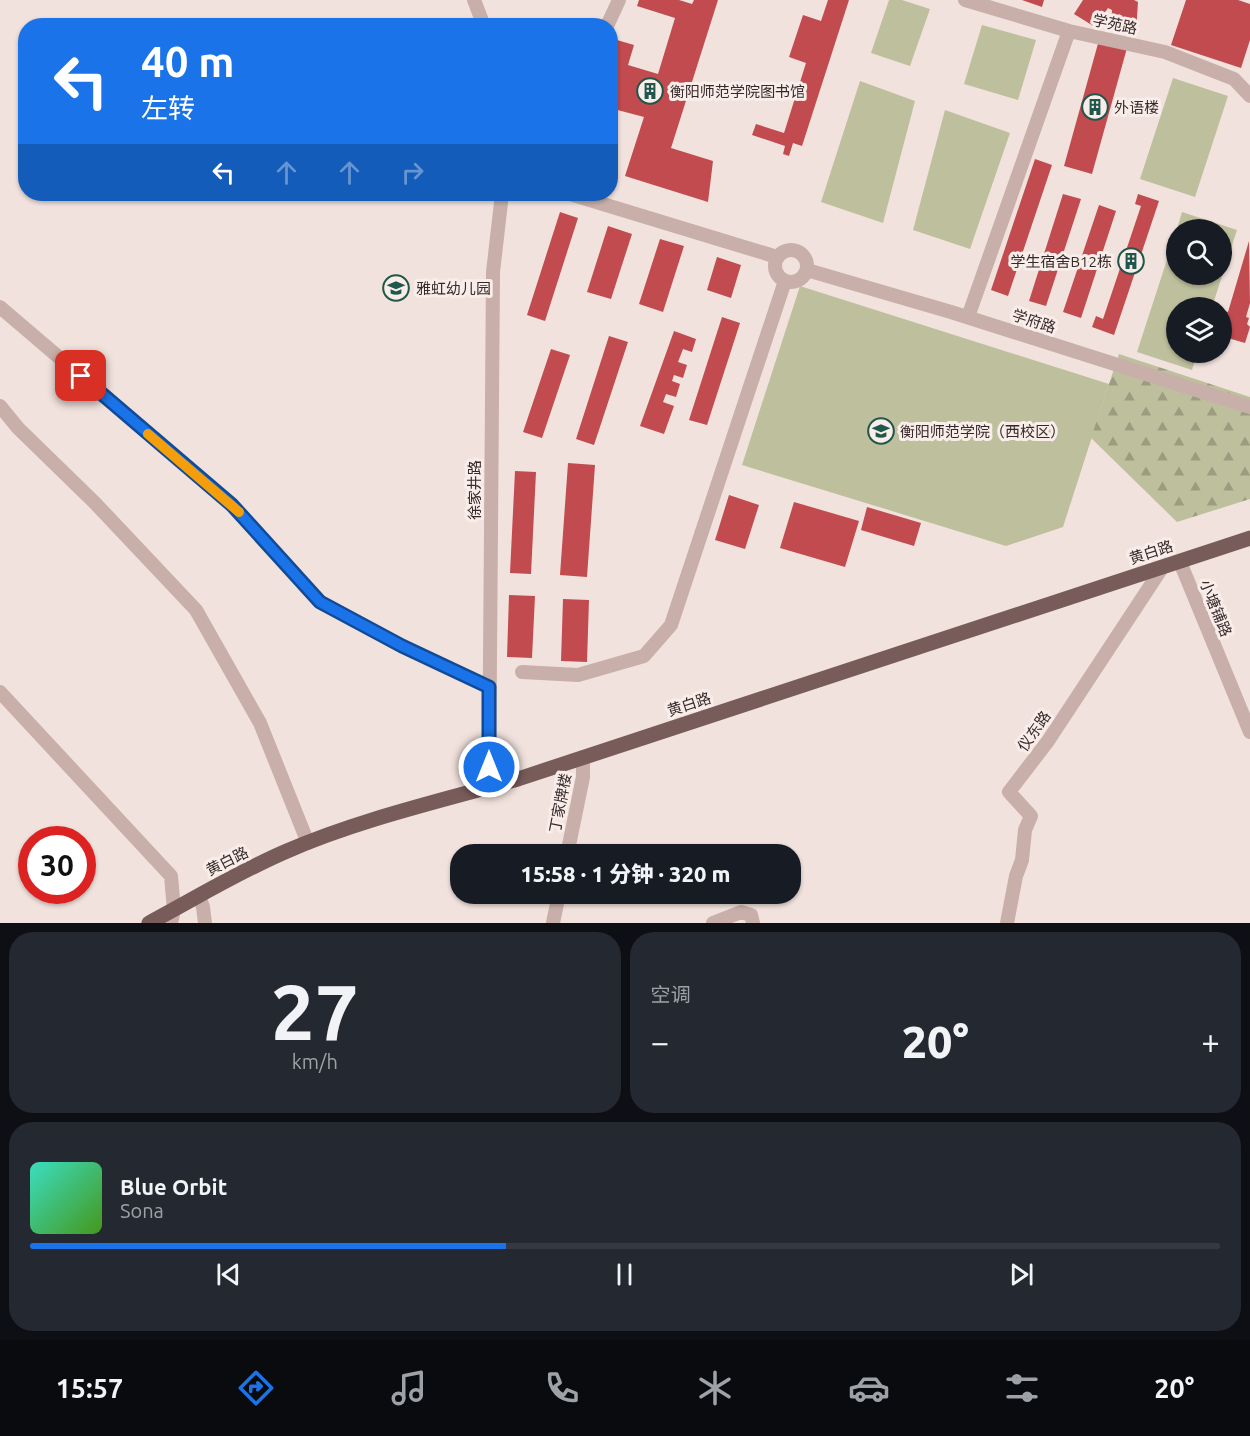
<!DOCTYPE html>
<html lang="zh">
<meta charset="utf-8">
<style>
:root{--surface:#171b24;--page:#242831;--text:#f1f3f6;--muted:#9ea1a6;--line:#363941;--accent:#1a73e8}
body{margin:0;font-family:Ubuntu,"Noto Sans SC",sans-serif;background:var(--page);color:var(--text);height:100vh;display:flex;flex-direction:column;font-size:22px;white-space:nowrap}
*{box-sizing:border-box;margin:0}
p{font-size:20px;color:var(--muted)}
.icon{flex:none;width:33px;height:33px;fill:none;stroke:currentColor;stroke-width:2;stroke-linecap:round;stroke-linejoin:round}
.map{position:relative;height:923px;overflow:hidden}
.details{display:flex;flex-direction:column;gap:9px;padding:9px;background:#0d0f14;flex:1}
.details>*{flex:none}
.banner{position:absolute;left:18px;top:18px;width:600px;height:183px;border-radius:24px;box-shadow:0 2px 4px #0004;background:#1a73e8;color:#fff;overflow:hidden}
.fabs{position:absolute;left:1166px;top:219px;display:grid;gap:12px}
.fabs a{display:grid;place-items:center;width:66px;height:66px;border-radius:50%;background:var(--surface);box-shadow:0 2px 4px #0004;font-size:30px}
.speed{position:absolute;left:18px;top:826px;display:flex;gap:12px;font-size:30px;font-weight:700;text-align:center}
.speed>*{display:grid;place-content:center;width:78px;height:78px;border-radius:50%;background:var(--surface);box-shadow:0 2px 4px #0004;line-height:1}
.speed .limit{border:9px solid #d22;background:#fff;color:#111}
.pin{position:absolute;display:grid;place-items:center;width:51px;height:51px;color:#fff;margin:-26px;border-radius:12px;box-shadow:0 3px 9px #0006}
.me{position:absolute;width:66px;margin:-33px;rotate:0deg;stroke-linejoin:round;filter:drop-shadow(0 0 4px #0008)}
.turn{display:flex;align-items:center;gap:21px;height:126px;padding:0 24px;font-size:27px}
.turn .icon{width:78px;height:78px;stroke-width:2.5}
.turn b{display:block;font-size:42px;line-height:51px}
.lanes{display:flex;align-items:center;height:57px;padding:0 24px;background:#0003;justify-content:center;gap:30px;direction:ltr}
.lanes .off{opacity:.35}
.big{font-size:45px;font-weight:800;line-height:1.1}
.details .widget{flex:1;display:flex;flex-direction:column;justify-content:center;gap:9px;min-width:0;padding:0 21px;border-radius:24px;background:var(--page)}
.details .dial{align-items:center;gap:0}
.dial b{font-size:78px;line-height:1}
.song{display:flex;align-items:center;gap:18px}
.cover{width:72px;height:72px;border-radius:9px;background:linear-gradient(135deg,hsl(170 70% 55%),hsl(100 70% 35%))}
.played{height:6px;border-radius:3px;background:linear-gradient(90deg,var(--accent) 40%,var(--line) 40%)}
.keys{display:flex;justify-content:space-around;direction:ltr}
.heat{display:flex;justify-content:space-between;align-items:center;font-size:33px;direction:ltr}
.details .tiles{flex:1;display:grid;gap:9px;grid-template-columns:1fr 1fr}
.widget:last-child{grid-column:span 2}
.trip{position:absolute;left:450px;top:844px;width:351px;height:60px;border-radius:24px;background:var(--surface);box-shadow:0 2px 4px #0004;font-weight:800;line-height:60px;text-align:center}
.tabs{display:flex;height:96px;justify-content:space-around;align-items:center;background:#090b0e;color:var(--muted)}
.tabs .icon{width:42px;height:42px}
.tabs .current{color:var(--accent)}
.tabs b{font-size:27px;color:var(--text)}
.map>svg:first-child{display:block}
</style>
<div class="map">
<svg width="1250" height="923" viewBox="0 0 1250 923">
<defs>
<pattern id="forest-firs" width="22" height="20" patternUnits="userSpaceOnUse" patternTransform="scale(1.5)"><rect width="22" height="20" fill="#bec09d"/><path d="M5 1l3.5 6h-7zM16 11l3.5 6h-7z" fill="#9b9c80"/></pattern>
</defs>
<rect width="100%" height="100%" fill="#f1e2dd"/>
<path fill="#bec09d" d="M889 0H902L930 9 910 66 871 53Z
M982 25 1036 40 1018 100 964 84Z
M1173 78 1228 96 1195 197 1140 179Z
M860 81 915 101 883 223 821 202Z
M945 110 1010 133 970 249 913 230Z
M1182 212 1237 230 1212 307 1176 308V352L1197 353 1192 370 1137 352 1176 232V274H1221V230L1177 229Z
M800 286 1109 384 1063 527 1006 546 742 465Z"/>
<path fill="url(#forest-firs)" d="M1119 354 1250 397V499L1177 522 1091 438Z"/>
<path fill="#c14b4f" d="M639 0H679L692 4 694 0H718L671 148 713 161 708 202 625 176 644 117 610 108V38L634 45 628 65 658 74 675 18 637 6Z
M828 0H849L802 146 793 143 789 156 783 154 785 146 752 135 756 124 784 133 806 63 789 57 803 15 821 21Z
M1022 0H1044L1042 7Z
M1083 0H1134L1138 2 1136 32 1111 31 1112 10 1108 8 1095 27 1074 14Z
M1186 0H1238L1250 4V40L1241 68 1171 45Z
M1099 40 1127 48 1092 174 1064 166Z
M1035 159 1052 165 1008 296 991 290Z
M1063 194 1081 199 1046 306 1029 301Z
M1138 194 1159 201 1114 335 1092 327 1096 316 1103 319 1141 206 1135 204Z
M1099 205 1116 211 1081 318 1063 312Z
M560 212 578 218 545 321 527 315Z
M608 226 632 234 611 299 587 292Z
M660 239 684 246 663 312 639 304Z
M1249 241 1250 303 1246 317 1249 318 1247 324 1250 327 1245 343 1221 336V322L1224 311 1228 312Z
M717 257 741 265 731 298 707 290Z
M722 317 740 323 707 425 689 420Z
M674 331 696 339 692 352 683 349 678 362 687 365 683 378 674 375 672 381 680 384 676 397 666 394 663 402 674 406 664 434 640 426Z
M609 336 628 342 594 445 576 439Z
M551 349 570 355 542 438 523 432Z
M568 463 595 465 587 577 560 575Z
M515 471 536 472 531 574 510 573Z
M729 495 759 505 745 549 715 540Z
M794 502 859 521 845 567 780 548Z
M867 507 921 523 914 546 861 530Z
M509 595 535 596 532 658 507 657Z
M563 599 589 600 587 662 561 661Z"/>
<g fill="none" stroke-linecap="round" stroke-linejoin="round">
<path stroke="#c9afa9" stroke-width="14" d="M474 0 484 26
M965 0 1069 31 1165 52 1234 79 1250 96
M607 26 619 0
M570 194 777 257
M775 266a16 16 0 1 1 32 0a16 16 0 1 1-32 0Z
M807 270 951 312 1250 407
M0 307 232 505 320 602 402 646 490 687
M968 317 1069 31
M0 406 18 428 95 503 196 610 260 723 308 843
M1180 562 1250 732
M522 672 578 675 644 656 671 625 785 281
M0 692 171 876 174 910 171 923
M489 787 493 272 502 194
M567 855 583 777V757
M199 896 203 907 205 923
M553 923 559 894
M713 923 741 912 751 915 753 923
M1007 923 1016 876 1022 860 1025 830 1031 816 1009 792 1048 741 1162 568"/>
<path stroke="#785c5a" stroke-width="15" d="M149 923C194 899 240 871 287 851 361 819 441 801 518 779L1250 538"/>
</g>
<g fill="none" stroke-linecap="round" stroke-linejoin="round">
<g stroke="#114b97" stroke-width="15">
<path id="route" d="M81 376 232 505 320 602 402 646 489 687V767"/>
</g>
<use href="#route" stroke="#1a73e8" stroke-width="10"/>
<path stroke="#f59e0b" stroke-width="10" d="M148 434 239 512"/>
</g>
<defs>
<g id="building-ring" transform="scale(1.35)"><circle r="9.5" fill="#f9ede9" stroke="#20564b" stroke-width="1.5"/><path d="M-4-6H4V6H1V3H-1V6H-4ZM-2.5-4.3h1.7v1.8h-1.7ZM.8-4.3h1.7v1.8H.8ZM-2.5-1h1.7V.8h-1.7ZM.8-1h1.7V.8H.8Z" fill="#20564b"/></g>
<g id="school-ring" transform="scale(1.35)"><circle r="9.5" fill="#f9ede9" stroke="#20564b" stroke-width="1.5"/><path d="M0-5L7-2L0 1L-7-2ZM-4 1L0 2.5L4 1V4Q0 6-4 4Z" fill="#20564b"/></g>
<g id="university-ring" transform="scale(1.35)"><circle r="9.5" fill="#f9ede9" stroke="#20564b" stroke-width="1.5"/><path d="M0-5L7-2L0 1L-7-2ZM-4 1L0 2.5L4 1V4Q0 6-4 4Z" fill="#20564b"/></g>
</defs>
<g fill-rule="evenodd">
<use href="#building-ring" x="650" y="91"/>
<use href="#building-ring" x="1095" y="107"/>
<use href="#building-ring" x="1131" y="261"/>
<use href="#school-ring" x="396" y="288"/>
<use href="#university-ring" x="881" y="431"/>
</g>
<g text-anchor="middle" dominant-baseline="central" stroke-width="6" stroke-linejoin="round" paint-order="stroke">
<g font-size="15" fill="#362929" stroke="#f9ede9">
<text transform="translate(1115 24) rotate(12)">学苑路</text>
<text transform="translate(1034 321) rotate(18)">学府路</text>
<text transform="translate(474 490) rotate(-90)">徐家井路</text>
<text transform="translate(1151 552) rotate(-18)">黄白路</text>
<text transform="translate(1216 608) rotate(68)">小塘铺路</text>
<text transform="translate(689 704) rotate(-18)">黄白路</text>
<text transform="translate(1034 731) rotate(-55)">仪东路</text>
<text transform="translate(560 803) rotate(-79)">丁家牌楼</text>
<text transform="translate(227 861) rotate(-27)">黄白路</text>
</g>
<g font-size="15" fill="#362929" stroke="#f9ede9" text-anchor="start">
<text x="670" y="91">衡阳师范学院图书馆</text>
<text x="1114" y="107">外语楼</text>
<text x="1112" y="261" text-anchor="end">学生宿舍B12栋</text>
<text x="416" y="288">雅虹幼儿园</text>
<text x="900" y="431">衡阳师范学院（西校区）</text>
</g>
</g>
</svg>
<div class="fabs">
<a><svg class="icon" aria-label="search" viewBox="0 0 24 24"><circle cx="10" cy="10" r="6"/><path d="M15 15l6 6"/></svg></a>
<a><svg class="icon" aria-label="layers" viewBox="0 0 24 24"><path d="M12 4l9 5-9 5-9-5zM3 14l9 5 9-5"/></svg></a>
</div>
<div class="speed"><div class="limit">30</div></div>
<div class="pin" style="left:81px;top:376px;background:#d93025"><svg class="icon" aria-label="arrive" viewBox="0 0 24 24"><path d="M6 21V4h12l-3 4 3 4H6"/></svg></div>
<svg class="me" style="left:489px;top:767px" viewBox="-20 -20 40 40"><circle r="17" fill="#1a73e8" stroke="#fff" stroke-width="3"/><path d="M0-11L8 9 0 5-8 9z" fill="#fff"/></svg>
<div class="trip">15:58 · 1 分钟 · 320 m</div>
<div class="banner">
<div class="turn"><svg class="icon" aria-label="left" viewBox="0 0 24 24"><path d="M17 20v-9H6M10 6l-5 5 5 5"/></svg><div><b>40 m</b>左转</div></div>
<div class="lanes"><svg class="icon" aria-label="left" viewBox="0 0 24 24"><path d="M17 20v-9H6M10 6l-5 5 5 5"/></svg><svg class="icon off" aria-label="ahead" viewBox="0 0 24 24"><path d="M12 20V5M6 11l6-6 6 6"/></svg><svg class="icon off" aria-label="ahead" viewBox="0 0 24 24"><path d="M12 20V5M6 11l6-6 6 6"/></svg><svg class="icon off" aria-label="right" viewBox="0 0 24 24"><path d="M7 20v-9h11M14 6l5 5-5 5"/></svg></div>
</div>
</div>
<section class="details">
<div class="tiles">
<div class="widget dial"><b>27</b><p>km/h</p></div>
<div class="widget"><p>空调</p>
<div class="heat"><a>−</a><b class="big">20°</b><a>+</a></div>
</div>
<div class="widget">
<div class="song"><i class="cover"></i><div><b>Blue Orbit</b><p>Sona</p></div></div>
<div class="played"></div>
<div class="keys"><svg class="icon" aria-label="previous" viewBox="0 0 24 24"><path d="M18 5L8 12l10 7zM5 5v14"/></svg><svg class="icon" aria-label="pause" viewBox="0 0 24 24"><path d="M8 5v14M16 5v14"/></svg><svg class="icon" aria-label="next" viewBox="0 0 24 24"><path d="M6 5l10 7-10 7zM19 5v14"/></svg></div>
</div>
</div>
</section>
<nav class="tabs">
<b>15:57</b>
<svg class="icon current" aria-label="directions" viewBox="0 0 24 24"><path d="M12 3l9 9-9 9-9-9zM9 14v-3h6M13 9l2 2-2 2"/></svg>
<svg class="icon" aria-label="music" viewBox="0 0 24 24"><path d="M9 18V5l10-2v13"/><circle cx="6" cy="18" r="3"/><circle cx="16" cy="16" r="3"/></svg>
<svg class="icon" aria-label="phone" viewBox="0 0 24 24"><path d="M5 4h4l2 5-3 2q2 4 5 5l2-3 5 2v4C11 20 4 13 5 4z"/></svg>
<svg class="icon" aria-label="climate" viewBox="0 0 24 24"><path d="M12 3v18M4 7l16 10M4 17L20 7"/></svg>
<svg class="icon" aria-label="car" viewBox="0 0 24 24"><path d="M5 17H2v-5l4-1 3-4h7l3 4 3 1v5h-3M9 17h6M6 11h13"/><circle cx="7" cy="17" r="2"/><circle cx="17" cy="17" r="2"/></svg>
<svg class="icon" aria-label="filters" viewBox="0 0 24 24"><path d="M4 7h16M4 17h16"/><circle cx="9" cy="7" r="2"/><circle cx="15" cy="17" r="2"/></svg>
<b>20°</b>
</nav>
